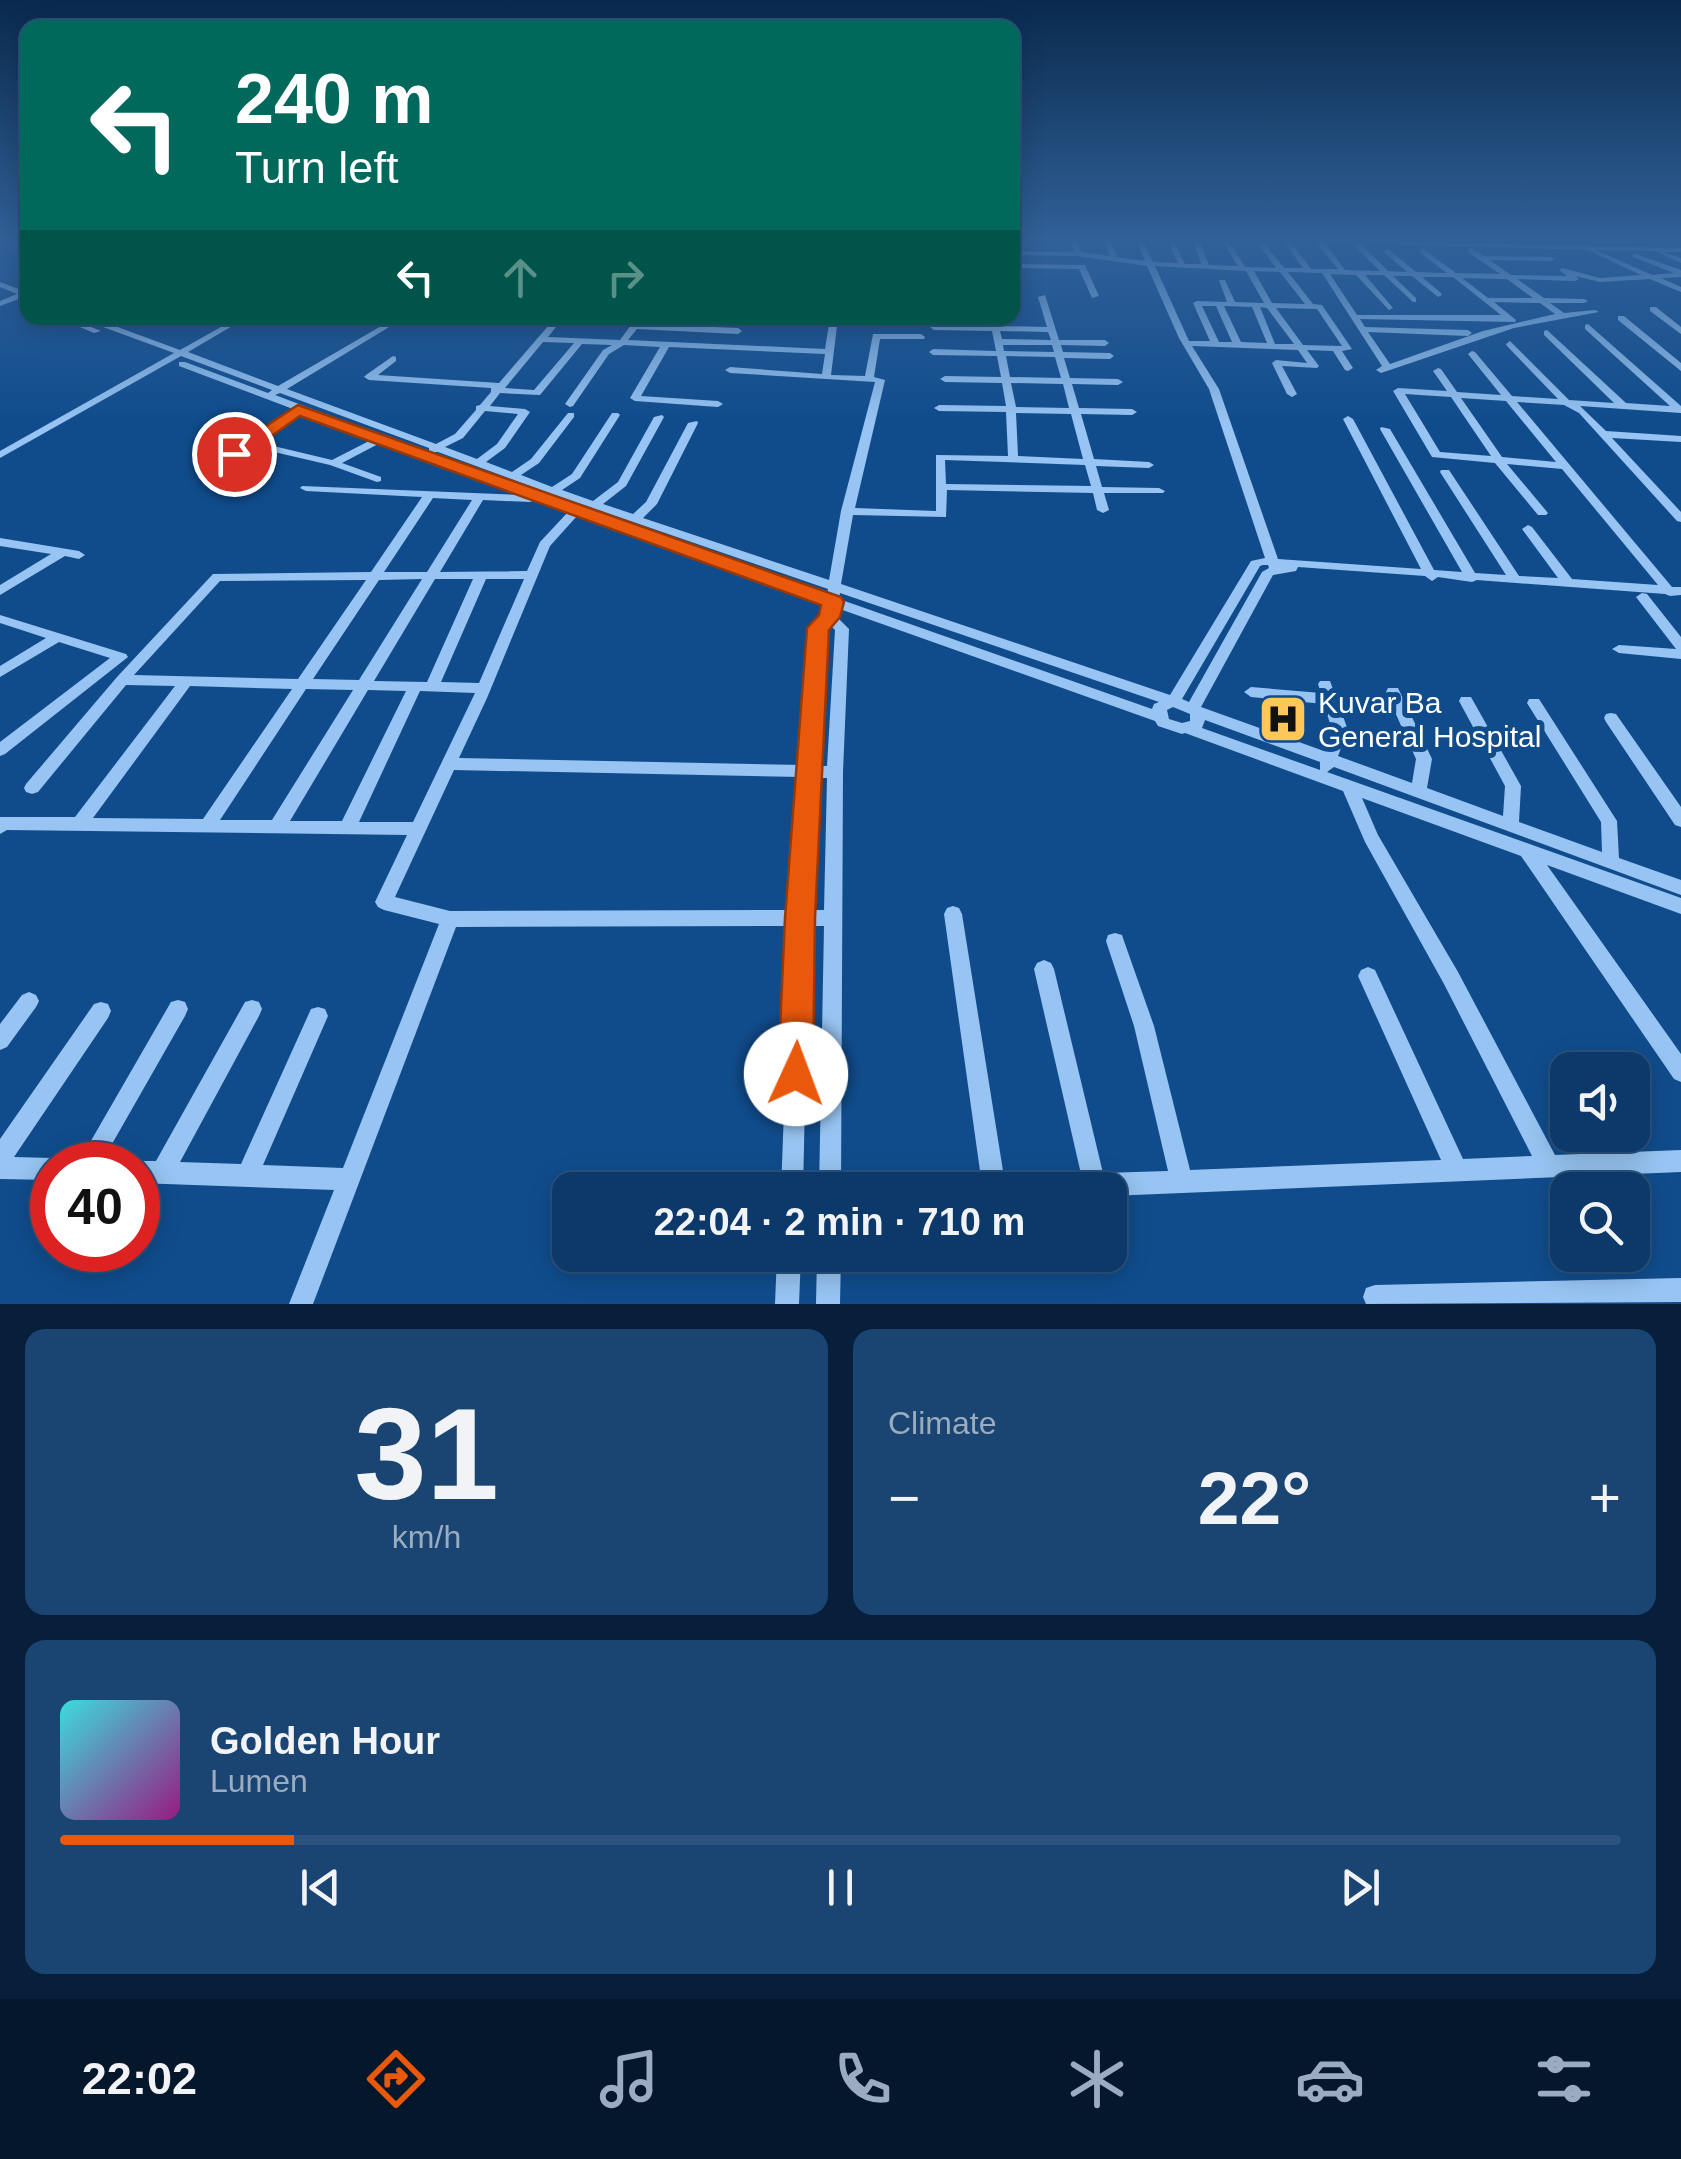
<!DOCTYPE html>
<meta charset="utf-8">
<style>
:root{--surface:#0c3969;--page:#1a4471;--text:#f1f3f6;--muted:#9aacc0;--line:#2c537d;--accent:#ea580c}
body{margin:0;font-family:Arial,sans-serif;background:var(--page);color:var(--text);height:100vh;display:flex;flex-direction:column;font-size:38px;white-space:nowrap}
*{box-sizing:border-box;margin:0}
p{font-size:32px;color:var(--muted)}
.icon{flex:none;width:55px;height:55px;fill:none;stroke:currentColor;stroke-width:2;stroke-linecap:round;stroke-linejoin:round}
.map{position:relative;height:1304px;overflow:hidden}
.drawer{display:flex;flex-direction:column;gap:25px;padding:25px;background:#071f3a;flex:1}
.drawer>*{flex:none}
.banner{position:absolute;left:20px;top:20px;width:1000px;height:305px;border-radius:20px;box-shadow:0 5px 25px #0003,0 0 0 2px var(--line);background:#00695c;color:#fff;overflow:hidden}
.buttons{position:absolute;left:1550px;top:1052px;display:grid;gap:20px}
.buttons a{display:grid;place-items:center;width:100px;height:100px;border-radius:20px;background:var(--surface);box-shadow:0 5px 25px #0003,0 0 0 2px var(--line);font-size:50px}
.speed{position:absolute;left:30px;top:1142px;display:flex;gap:20px;font-size:50px;font-weight:700;text-align:center}
.speed>*{display:grid;place-content:center;width:130px;height:130px;border-radius:50%;background:var(--surface);box-shadow:0 5px 25px #0003,0 0 0 2px var(--line);line-height:1}
.speed .limit{border:15px solid #d22;background:#fff;color:#111}
.pin{position:absolute;display:grid;place-items:center;width:85px;height:85px;color:#fff;margin:-42px;border:5px solid #fff;border-radius:50%;box-shadow:0 2px 10px #0007}
.me{position:absolute;width:110px;margin:-55px;rotate:2deg;stroke-linejoin:round;filter:drop-shadow(0 0 8px #0008)}
.turn{display:flex;align-items:center;gap:35px;height:210px;padding:0 50px;font-size:45px}
.turn .icon{width:130px;height:130px;stroke-width:2.5}
.turn b{display:block;font-size:70px;line-height:85px}
.lanes{display:flex;align-items:center;height:95px;padding:0 50px;background:#0003;justify-content:center;gap:50px;direction:ltr}
.lanes .off{opacity:.35}
.big{font-size:75px;font-weight:700;line-height:1.1}
.drawer .widget{flex:1;display:flex;flex-direction:column;justify-content:center;gap:15px;min-width:0;padding:0 35px;border-radius:20px;background:var(--page)}
.drawer .dial{align-items:center;gap:0}
.dial b{font-size:130px;line-height:1}
.song{display:flex;align-items:center;gap:30px}
.cover{width:120px;height:120px;border-radius:15px;background:linear-gradient(135deg,hsl(180 70% 55%),hsl(310 70% 35%))}
.played{height:10px;border-radius:5px;background:linear-gradient(90deg,var(--accent) 15%,var(--line) 15%)}
.keys{display:flex;justify-content:space-around;direction:ltr}
.heat{display:flex;justify-content:space-between;align-items:center;font-size:55px;direction:ltr}
.drawer .tiles{flex:1;display:grid;gap:25px;grid-template-columns:1fr 1fr}
.widget:last-child{grid-column:span 2}
.trip{position:absolute;left:552px;top:1172px;width:575px;height:100px;border-radius:20px;background:var(--surface);box-shadow:0 5px 25px #0003,0 0 0 2px var(--line);font-weight:700;line-height:100px;text-align:center}
.dock{display:flex;height:160px;justify-content:space-around;align-items:center;background:#05172a;color:var(--muted)}
.dock .icon{width:70px;height:70px}
.dock .selected{color:var(--accent)}
.dock b{font-size:45px;color:var(--text)}
.map>svg:first-child{display:block}
</style>
<div class="map">
<svg width="1681" height="1304" viewBox="0 0 1681 1304">
<rect width="100%" height="100%" fill="#104c8c"/>
<g fill="none" stroke-linecap="round" stroke-linejoin="round">
<path fill="#97c4f2" fill-rule="evenodd" d="M1070 240H1076L1081 252 1110 256 1103 240H1109L1117 255 1114 257 1145 261 1136 240H1142L1153 262 1178 263 1167 240H1173L1185 264H1201L1193 240H1199L1209 265 1238 266 1222 240H1228L1245 267 1276 268 1255 240H1262L1284 268H1303L1283 240H1289L1311 269H1338L1314 240 1681 248V252H1663L1681 258V263L1655 251 1596 250 1652 275 1674 273 1633 257V253L1681 270V277L1661 278 1681 287V292L1650 279 1600 282 1575 276 1579 279 1575 281 1517 279 1544 298 1584 299 1588 301 1584 303H1550L1564 313 1595 310 1599 312 1514 328 1381 373 1376 370 1382 366 1322 273 1288 272 1313 304 1322 305 1352 349 1342 351 1353 368 1348 371 1345 370 1333 351 1307 350 1319 366 1317 368 1282 366 1297 394 1292 397 1287 394 1272 363 1276 360 1307 363 1298 350 1192 346 1219 389 1278 559 1421 569 1343 419 1348 416 1353 419 1434 570 1462 572 1380 429 1381 427 1390 429 1475 573 1506 575 1440 472 1441 470H1449L1519 576 1558 578 1522 529 1528 525 1532 527 1572 579 1658 585 1562 469 1507 464 1548 513 1546 515H1538L1495 463 1432 457 1393 391 1398 388 1447 391 1433 371 1438 368 1441 369 1457 392 1501 395 1468 354 1472 351 1475 352 1512 396 1558 399 1507 346 1506 344 1510 341 1569 400 1614 403 1544 335V331L1547 330 1626 403 1670 406 1585 329V325L1588 324 1681 406V413L1580 406 1606 431 1681 436V442L1612 438 1681 512V522L1677 521 1579 413 1564 405 1517 402 1672 587H1681V595L1670 596 1665 594 1477 580 1472 582 1438 577 1432 581 1425 576 1298 567 1296 571 1273 575 1201 707 1324 751 1332 730 1324 704 1251 697 1244 692 1251 687 1321 693 1318 684 1320 681H1330L1348 730 1338 756 1412 783 1416 759 1386 692 1388 688H1398L1432 759 1427 788 1503 816 1505 786 1459 701 1461 697H1471L1521 786 1519 822 1602 852 1601 822 1527 703 1529 699H1539L1617 821 1619 858 1681 880V895L1334 767 1327 772 1681 898V914L1547 865 1681 1054V1082L1674 1079 1521 856 1362 798 1378 835 1458 972 1555 1155 1681 1150V1172L1110 1196V1190H963L966 1182 981 1178 944 914 947 908 953 906 959 908 962 914 1004 1177 1081 1174 1034 969 1037 963 1044 960 1051 963 1054 969 1103 1173 1168 1171 1134 1026 1106 941 1108 935 1115 933 1122 935 1124 941 1154 1026 1190 1170 1441 1160 1358 976 1361 970 1368 967 1375 970 1463 1159 1532 1156 1444 984 1365 842 1343 791 1185 733 1182 734 1158 726 1155 721 837 608 836 616 849 629 843 772 841 1190H819L824 926H809L803 1190H781L791 926 456 927 313 1304H289L334 1190 138 1183V1165L130 1164 138 1161H156L245 1002 252 1000 259 1002 262 1009 259 1016 180 1162 241 1164 311 1009 318 1007 325 1009 328 1016 263 1165 343 1168 439 924 384 910 378 907 375 902 407 835 7 830 0 834V817H75L175 686 126 685 38 792 32 794 26 792 24 788 26 784 117 677 213 574 371 572 422 497 306 491 300 488 302 486 523 495 382 442 342 463 381 477V481L377 482 330 465 257 448V444L261 443 332 460 373 439 301 412 244 452 251 453V457L230 456V452L293 409 179 366V362H185L268 393 272 390 181 356 0 458V451L174 353 84 320 83 318H93L180 350 237 318H246L188 352 278 386 395 318H404L287 389 436 444 455 434 476 410V406L480 405 491 392V388L369 380 364 377 366 375 393 356 396 357V361L378 375 499 383 555 318H563L548 337 620 340 636 318H644L640 324 738 328 742 331 738 334 637 329 628 340 825 349 830 318H838L831 375 865 376 873 334H921L925 337 924 339H880L874 377 885 380 855 508 936 511V455L1008 456 1006 412 939 411 934 408 939 405 1006 406 1002 383 945 382 940 379 945 376 1001 377 997 356 933 355 929 352 933 349 996 351 992 331 934 330 930 327 934 324 991 326 989 318H997L999 326 1047 327 1038 297 1045 295 1059 340H1105L1109 343 1105 346 1061 345 1063 352 1110 353 1114 356 1110 359 1064 358 1070 378 1118 379 1123 382 1118 385 1072 384 1079 408 1132 409 1137 412 1132 415 1081 414 1094 459 1149 462 1154 465 1149 468 1096 466 1102 487 1159 488 1165 491 1163 493H1104L1109 510 1103 513 1097 510 1093 493 947 490 946 517 853 515 841 584 1170 695 1251 561 1265 558 1209 389 1179 338 1147 266 1077 256 1012 255V251L1074 252ZM1324 242 1352 243 1380 271 1345 270ZM1360 243 1588 250 1641 275 1600 278 1563 268 1559 270 1567 276 1511 275 1490 260 1551 261 1555 259 1551 257 1484 256 1471 248 1468 252 1500 274 1456 273 1422 248 1419 252 1447 273 1416 272 1387 248 1384 252 1407 272 1388 271ZM1155 266 1246 271 1264 303 1235 302 1225 280H1219L1227 302 1197 301 1193 303 1210 341H1189ZM1254 271 1280 272 1305 304 1272 303ZM1330 274 1356 275 1389 310 1393 308 1365 275H1384L1413 302H1416V298L1393 276H1412L1438 297 1442 295 1441 293 1422 277H1453L1501 315H1357ZM1462 278 1507 279 1533 298H1488ZM1494 302 1540 303 1555 314 1483 331 1390 364 1368 332 1468 336 1472 333 1468 330 1365 327 1360 319 1515 322 1516 320ZM1202 306H1216L1232 342H1219ZM1224 306 1252 307 1267 343 1241 342ZM1260 307 1267 308 1294 344H1275ZM1276 308 1317 309 1342 346 1303 345ZM1000 331 1048 332 1051 340 1002 339ZM543 342 574 343 534 390 505 388ZM582 344 612 345 603 350 565 404 570 407 573 406 609 354 624 345 660 347 630 398 635 401 718 407 723 404 718 401 641 396 669 347 825 354 822 374 730 367 725 370 730 373 875 382 841 511 829 580 643 518 657 504 698 423 697 421 688 423 646 502 633 514 603 504 626 486 664 417 662 415 654 417 618 482 593 501 562 490 580 478 620 415 618 413H612L572 474 552 487 521 475 539 463 574 417V413H568L531 459 512 472 486 462 505 448 530 412 525 409 490 406 500 393 540 395ZM1003 345H1052L1054 352 1004 351ZM1006 356 1055 357 1061 378 1010 377ZM1011 383 1063 384 1069 408 1016 407ZM280 393 429 448V452H438L549 493 828 589 827 595 579 509 275 395ZM1405 394 1451 397 1491 456 1440 452ZM1461 398 1506 401 1556 462 1502 457ZM485 411 518 414 497 444 477 459 445 447 463 438ZM1016 413 1071 414 1083 459 1018 456ZM945 460 1085 465 1091 486 946 484ZM433 498 472 500 427 572H384ZM483 500 530 502 535 500 568 512 540 542 527 571 440 572ZM577 516 825 604 823 616 811 628 802 765 459 758 487 698 550 546ZM1263 565H1268L1269 568 1262 572 1189 702 1182 699 1260 566ZM422 579 359 680 313 679 379 580ZM435 579H473L427 682 374 681ZM486 579H524L479 683 441 682ZM366 580 298 679 134 675 220 581ZM840 593 1159 702 1154 704 1152 709 839 599ZM829 624 835 630 827 766H817L825 629ZM190 686 292 689 203 819 93 818ZM306 689 353 690 272 820H220ZM368 690 406 691 342 821H290ZM420 691 475 693 413 822H359ZM1173 707 1190 714V721L1182 723 1169 719 1167 710ZM1205 720 1320 762V770L1202 728ZM454 770 801 777 791 910 450 911 395 897ZM817 778H827L824 910H809Z
M1012 264 1085 265 1099 296 1092 298 1079 269 1012 268Z
M0 282 24 291 28 290V297H24L0 306V301L17 294 0 287Z
M1650 307H1656L1681 327V334L1650 311Z
M1618 316H1624L1681 363V371L1618 320Z
M59 318H69L101 331 94 333Z
M694 318H741L742 319 738 321 698 320Z
M0 538 79 551 85 555 79 559 65 556 0 595V585L51 554 0 546Z
M1642 593 1647 594 1681 637V659L1619 653 1612 649 1619 645 1676 649 1636 597Z
M0 615 126 654 128 657 5 754 0 756V742L110 658 59 642 0 677V666L46 638 0 623Z
M1611 713 1616 714 1681 807V827L1675 825 1606 722 1604 718 1606 714Z
M29 992 36 995 39 1001 36 1007 7 1047 0 1050V1024L22 995Z
M178 1000 185 1002 188 1009 185 1016 100 1165H77L171 1002Z
M101 1002 108 1004 111 1011 108 1018 14 1157 52 1158 60 1161 62 1165H52V1180L0 1179V1139L94 1004Z
M777 1255H801L799 1304H775Z
M817 1255H841L840 1304H816Z
M1681 1278V1302L1366 1304 1363 1297 1366 1288 1375 1285Z"/>
</g>
<linearGradient id="sky" x2="0" y2="1"><stop stop-color="#092a4d"/><stop offset="0.57" stop-color="#316199"/><stop offset="1" stop-color="#316199" stop-opacity="0"/></linearGradient>
<rect width="1681" height="422" fill="url(#sky)"/>
<path fill="#ea580c" stroke="#983908" stroke-width="2.5" d="M298 405 841 597 844 602 840 617 829 630 815 918 813 1074 808 1086 796 1091 783 1086 778 1074 785 918 807 628 819 615 821 605 300 416 240 458H228V451Z"/>
<defs>
<g id="hospital-square" transform="scale(2.5)"><rect x="-9" y="-9" width="18" height="18" rx="4" fill="#ffc758" stroke="#104c8c"/><path d="M-5-5h3v3.5h4V-5h3V5h-3V1.5h-4V5h-3Z" fill="#111"/></g>
</defs>
<g fill-rule="evenodd">
<use href="#hospital-square" x="1283" y="719"/>
</g>
<g text-anchor="middle" dominant-baseline="central" stroke-width="10" stroke-linejoin="round" paint-order="stroke">
<g font-size="30" fill="#fff" stroke="#104c8c" text-anchor="start">
<text x="1318" y="702">Kuvar Ba<tspan x="1318" dy="34">General Hospital</tspan></text>
</g>
</g>
</svg>
<div class="buttons">
<a><svg class="icon" aria-label="sound" viewBox="0 0 24 24"><path d="M4 9h4l5-4v14l-5-4H4zM17 9q2 3 0 6"/></svg></a>
<a><svg class="icon" aria-label="search" viewBox="0 0 24 24"><circle cx="10" cy="10" r="6"/><path d="M15 15l6 6"/></svg></a>
</div>
<div class="speed"><div class="limit">40</div></div>
<div class="pin" style="left:234px;top:454px;background:#d93025"><svg class="icon" aria-label="arrive" viewBox="0 0 24 24"><path d="M6 21V4h12l-3 4 3 4H6"/></svg></div>
<svg class="me" style="left:796px;top:1074px" viewBox="-20 -20 40 40"><circle r="19" fill="#fff"/><path d="M0-13L10 11 0 6-10 11z" fill="#ea580c"/></svg>
<div class="trip">22:04 · 2 min · 710 m</div>
<div class="banner">
<div class="turn"><svg class="icon" aria-label="left" viewBox="0 0 24 24"><path d="M17 20v-9H6M10 6l-5 5 5 5"/></svg><div><b>240 m</b>Turn left</div></div>
<div class="lanes"><svg class="icon" aria-label="left" viewBox="0 0 24 24"><path d="M17 20v-9H6M10 6l-5 5 5 5"/></svg><svg class="icon off" aria-label="ahead" viewBox="0 0 24 24"><path d="M12 20V5M6 11l6-6 6 6"/></svg><svg class="icon off" aria-label="right" viewBox="0 0 24 24"><path d="M7 20v-9h11M14 6l5 5-5 5"/></svg></div>
</div>
</div>
<section class="drawer">
<div class="tiles">
<div class="widget dial"><b>31</b><p>km/h</p></div>
<div class="widget"><p>Climate</p>
<div class="heat"><a>−</a><b class="big">22°</b><a>+</a></div>
</div>
<div class="widget">
<div class="song"><i class="cover"></i><div><b>Golden Hour</b><p>Lumen</p></div></div>
<div class="played"></div>
<div class="keys"><svg class="icon" aria-label="previous" viewBox="0 0 24 24"><path d="M18 5L8 12l10 7zM5 5v14"/></svg><svg class="icon" aria-label="pause" viewBox="0 0 24 24"><path d="M8 5v14M16 5v14"/></svg><svg class="icon" aria-label="next" viewBox="0 0 24 24"><path d="M6 5l10 7-10 7zM19 5v14"/></svg></div>
</div>
</div>
</section>
<nav class="dock">
<b>22:02</b>
<svg class="icon selected" aria-label="directions" viewBox="0 0 24 24"><path d="M12 3l9 9-9 9-9-9zM9 14v-3h6M13 9l2 2-2 2"/></svg>
<svg class="icon" aria-label="music" viewBox="0 0 24 24"><path d="M9 18V5l10-2v13"/><circle cx="6" cy="18" r="3"/><circle cx="16" cy="16" r="3"/></svg>
<svg class="icon" aria-label="phone" viewBox="0 0 24 24"><path d="M5 4h4l2 5-3 2q2 4 5 5l2-3 5 2v4C11 20 4 13 5 4z"/></svg>
<svg class="icon" aria-label="climate" viewBox="0 0 24 24"><path d="M12 3v18M4 7l16 10M4 17L20 7"/></svg>
<svg class="icon" aria-label="car" viewBox="0 0 24 24"><path d="M5 17H2v-5l4-1 3-4h7l3 4 3 1v5h-3M9 17h6M6 11h13"/><circle cx="7" cy="17" r="2"/><circle cx="17" cy="17" r="2"/></svg>
<svg class="icon" aria-label="filters" viewBox="0 0 24 24"><path d="M4 7h16M4 17h16"/><circle cx="9" cy="7" r="2"/><circle cx="15" cy="17" r="2"/></svg>
</nav>
